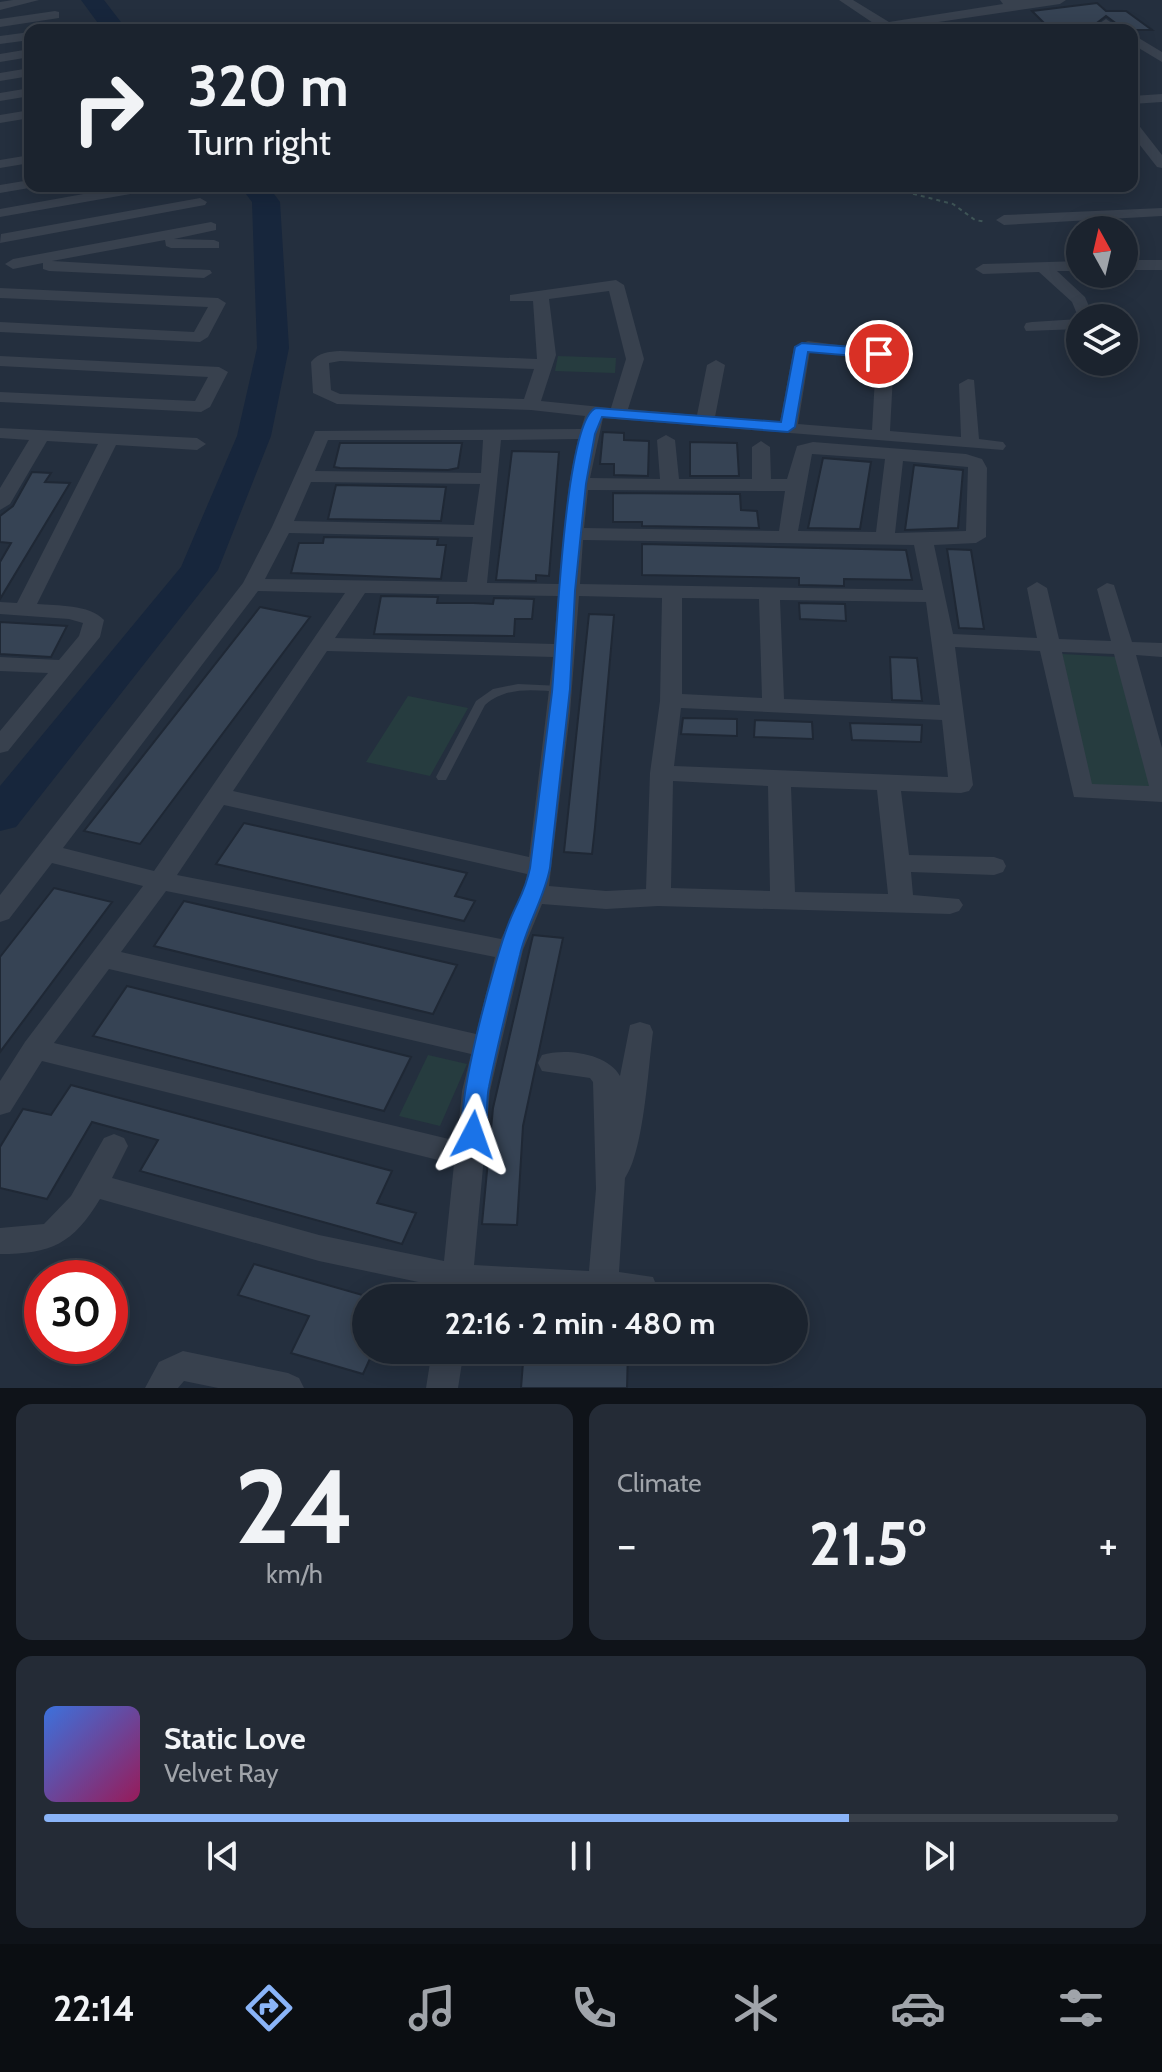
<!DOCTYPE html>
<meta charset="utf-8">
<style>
:root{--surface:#1b232e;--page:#242b36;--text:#f1f3f6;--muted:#a0a4aa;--line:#39404a;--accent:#8ab4f8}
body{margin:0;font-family:Cabin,sans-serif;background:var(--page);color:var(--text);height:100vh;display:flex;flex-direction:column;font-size:30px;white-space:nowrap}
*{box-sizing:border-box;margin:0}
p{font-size:26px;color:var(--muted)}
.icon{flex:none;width:44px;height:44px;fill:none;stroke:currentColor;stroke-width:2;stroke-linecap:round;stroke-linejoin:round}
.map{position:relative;height:1388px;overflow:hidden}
.details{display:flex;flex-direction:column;gap:16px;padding:16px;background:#0f1319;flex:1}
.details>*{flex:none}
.hud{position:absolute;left:24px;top:24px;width:1114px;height:168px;border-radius:16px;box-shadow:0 4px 20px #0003,0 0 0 2px var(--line);background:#1b232e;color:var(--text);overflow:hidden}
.needle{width:52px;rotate:352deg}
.controls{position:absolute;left:1066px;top:216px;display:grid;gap:16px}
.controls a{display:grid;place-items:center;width:72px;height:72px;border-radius:50%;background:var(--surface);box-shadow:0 4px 20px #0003,0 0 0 2px var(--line);font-size:40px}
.speed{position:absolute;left:24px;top:1260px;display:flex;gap:16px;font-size:40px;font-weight:700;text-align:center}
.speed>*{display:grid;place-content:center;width:104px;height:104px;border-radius:50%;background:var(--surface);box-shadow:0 4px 20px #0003,0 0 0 2px var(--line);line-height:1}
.speed .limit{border:12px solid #d22;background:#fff;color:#111}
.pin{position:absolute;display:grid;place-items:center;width:68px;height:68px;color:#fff;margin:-34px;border:4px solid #fff;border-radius:50%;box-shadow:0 2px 8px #0007}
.me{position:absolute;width:88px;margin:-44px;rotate:4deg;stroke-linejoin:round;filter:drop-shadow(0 0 6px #0008)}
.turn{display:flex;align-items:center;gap:28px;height:168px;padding:0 32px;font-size:36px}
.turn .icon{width:104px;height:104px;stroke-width:2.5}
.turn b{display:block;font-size:56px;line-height:68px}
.big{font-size:60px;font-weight:800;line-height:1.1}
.details .tile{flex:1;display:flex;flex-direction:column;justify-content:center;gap:12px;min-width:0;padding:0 28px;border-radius:16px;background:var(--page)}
.details .dial{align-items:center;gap:0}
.dial b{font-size:104px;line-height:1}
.song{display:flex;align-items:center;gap:24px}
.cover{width:96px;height:96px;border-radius:12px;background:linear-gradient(135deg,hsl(220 70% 55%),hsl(330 70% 35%))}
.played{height:8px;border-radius:4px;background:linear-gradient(90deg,var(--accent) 75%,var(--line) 75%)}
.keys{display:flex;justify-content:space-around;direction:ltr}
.heat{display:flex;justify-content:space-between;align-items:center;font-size:44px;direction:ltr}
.details .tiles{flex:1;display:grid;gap:16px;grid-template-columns:1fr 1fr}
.tile:last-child{grid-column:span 2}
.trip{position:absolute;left:352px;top:1284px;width:456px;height:80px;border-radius:40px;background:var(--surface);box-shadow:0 4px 20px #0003,0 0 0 2px var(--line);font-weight:800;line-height:80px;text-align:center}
.tab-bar{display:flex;height:128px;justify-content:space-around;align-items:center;background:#0b0e12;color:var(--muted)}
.tab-bar .icon{width:56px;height:56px}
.tab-bar .on{color:var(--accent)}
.tab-bar b{font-size:36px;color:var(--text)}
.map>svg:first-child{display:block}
</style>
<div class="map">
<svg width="1162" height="1388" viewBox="0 0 1162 1388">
<rect width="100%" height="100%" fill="#242f3e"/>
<path fill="#263c3f" d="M558 356 616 358 615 373 555 371Z
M1062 654 1118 657 1152 789 1090 786Z
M408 696 468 708 430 776 366 762Z
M428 1055 467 1064 440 1126 399 1116Z"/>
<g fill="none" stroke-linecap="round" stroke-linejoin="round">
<path fill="#17263c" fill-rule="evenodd" d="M81 0H104L127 30H103Z
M240 186H268L280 202 289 348 271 436 218 570 16 827 0 831V786L181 567 237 436 257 348 252 202Z"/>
</g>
<path fill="#364354" stroke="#1f2835" stroke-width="2" d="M1097 3 1106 11H1126L1152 30H1125L1106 16 1097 23 1103 30H1051L1032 11Z
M603 432 624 433V440L649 441 648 476 614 475V464H600Z
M690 442 737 443 739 476H690Z
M340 443H462L458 468 448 470 340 468 334 467Z
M512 451 559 452 549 576 536 575V581L496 580Z
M823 458 871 462 860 529 808 528Z
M914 465 963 470 958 528 905 530Z
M32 472 51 473 45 482 70 483 0 599V562L11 543 0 542V516L13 506Z
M336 485 446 487 441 521 328 519Z
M613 493 740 494 741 510 757 511 759 528 642 526V522H613Z
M324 537 438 539 437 545H446L441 579 291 573 299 543H323Z
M642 544 906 550 912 580 844 579V586L799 585V578L642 575Z
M947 549 971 550 984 629 959 628Z
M381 596 438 597 437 603H473L493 604 494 598 534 599 532 619H515L514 636 374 634Z
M799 603 845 604 846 621 800 619Z
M260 607 310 617 140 844 84 831Z
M589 614 614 615 595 827 592 854 564 852Z
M0 622 67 626 51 657 0 654Z
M890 657 917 658 922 701 892 700Z
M683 718 737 719V736L681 734Z
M755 720 812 722 813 739 754 737Z
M850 723 922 725 921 742 852 740Z
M244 823 467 873 455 896 475 901 464 921 216 864Z
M54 888 112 902 0 1052V957Z
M184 901 304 929 457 965 433 1014 154 946Z
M533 935 563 938 523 1126 517 1225 482 1224 493 1108Z
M127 986 411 1057 384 1111 93 1036Z
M71 1085 392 1171 377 1203 416 1213 402 1244 140 1171 158 1140 92 1122 47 1199 0 1188V1147L23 1109 51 1115Z
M254 1264 366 1296V1350H374L363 1374 291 1353 309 1316 238 1295Z
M524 1350H628L627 1388H521Z"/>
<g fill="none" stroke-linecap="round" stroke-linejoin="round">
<path stroke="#3f5557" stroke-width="2" stroke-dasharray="4 4" stroke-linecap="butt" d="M882 186 953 204 975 220 986 222"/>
<path fill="#38414e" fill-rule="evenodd" d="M518 684 561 686 566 689 561 692C534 690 507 686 485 705L446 780H438L436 777 476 701 493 689Z"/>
<path fill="#38414e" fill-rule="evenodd" d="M13 0H39L0 10V2Z
M839 0H853L889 22 1003 4 1000 0H1066L1060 4 898 28 899 30 882 29Z
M55 11 59 12V18L0 27V19Z
M1106 19 1122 30H1108L1100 23Z
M69 26 80 27 82 30H63Z
M30 32V40L0 44V36Z
M1132 34 1162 52V62L1132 44Z
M30 49V57L0 62V54Z
M30 68V76L0 81V73Z
M30 88V96L0 101V93Z
M1162 94V102L1132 104V96Z
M30 110V118L0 123V115Z
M1132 122 1137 123 1162 155V168L1157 167 1132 135Z
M30 155V163L0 168V160Z
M30 180V186L35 187 0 193V185Z
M128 186H160L153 190 0 217V209Z
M200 198 207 202 205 205 0 243 1 234Z
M1162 208V216L1004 225 996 220 1004 215Z
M211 222 216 224V230L174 239 214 240 219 242V248H171L166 246 165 240 52 261 210 270 212 273 204 278 49 271 43 269V263L13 269 5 264 13 259Z
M1124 260H1162V270H1124Z
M1080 261V271H1057L1085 297 1094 318H1080V329L1026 331 1024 327 1026 323 1032 322 1079 319 1072 302 1039 272 983 274 975 269 983 264Z
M616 280 624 285 644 359 628 409 697 415 707 365 716 360 725 365 715 417 780 422 794 347 808 341 891 352 894 356 890 431 961 437 959 384 968 379 974 380 979 439 1003 442 1006 446 1003 450 603 418 590 478 660 479 657 440 666 435 675 440 679 479H752V447L761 441 770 447 771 479H787L797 446 813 442 966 454 982 459 987 468 986 537 976 543 934 545 953 634 1037 638 1027 588 1037 582 1047 588 1059 639 1111 641 1097 589 1107 583 1114 585 1132 642 1162 643V657L1136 655 1162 748V802L1074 797 1040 651 955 647 973 785 969 791 961 793 901 791 909 855 994 857 1003 860 1006 866 1003 872 994 875 911 872 913 895 959 899 963 905 959 911 950 914 658 906 606 909 542 904 523 950 490 1091 474 1265 589 1271 596 1189 593 1082 590 1078 542 1071 538 1063 542 1055C565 1048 607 1053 620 1076L630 1025 640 1022 650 1025 653 1032C648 1068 644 1151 625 1178L619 1272 653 1277 657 1287 653 1297 593 1298 472 1292 471 1298H441L442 1287 319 1261 100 1199C73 1244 51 1254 0 1254V1228L44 1224 71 1196 104 1138 114 1134 124 1138 128 1146 112 1178 319 1235 444 1261 454 1164 42 1061 10 1112 0 1115V1081L25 1042 143 886 52 863 9 919 0 922V895L243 583 272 527 315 431 581 429 585 416 531 410 337 404 313 393 311 362C319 352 328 352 340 351L537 359 533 301H510V295ZM609 291 626 359 611 408 541 401 556 355 549 299ZM810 351 876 360 872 430 798 424ZM340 361 534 369 524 399 340 394 331 390 329 363ZM578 439 569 484 559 584 487 583 501 440ZM328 440H483L481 473 315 471ZM812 454 885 459 876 532 798 531ZM903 461 968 467 966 531 895 533ZM311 482 480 484 474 525 294 521ZM588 490 762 491H785L779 531 584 528ZM289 533 473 537 467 582 265 579ZM583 540 914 545 923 590 580 584ZM258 591 345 593 154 871 63 848ZM365 593 558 596 554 644 335 638ZM579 596 662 598 660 701 650 773 646 889 606 891 549 886 570 713ZM682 598 759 599 762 698 682 694ZM780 600 926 602 940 705 784 699ZM327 651 553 657 529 857 233 791ZM1062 652 1114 654 1149 786 1092 784ZM681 708 942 720 948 777 674 766ZM673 781 768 786 770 891 671 888ZM791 787 877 790 888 894 795 892ZM224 805 527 874 523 894 501 939 177 875ZM166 891 495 957 476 1034 121 952ZM109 969 471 1054 462 1091 457 1141 54 1043Z
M0 288 218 298 226 303 208 337 200 342 0 332V322L194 332 208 307 0 298Z
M0 356 219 367 228 372 210 407 201 412 0 402V392L195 401 208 377 0 366Z
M0 428 197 438 206 444 197 450 116 445 37 604C57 606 89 604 104 620L100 637 8 751 0 753V731L48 673 0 671V657L59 660 79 636 83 623 69 619 0 614V602L17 603 98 444 47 441 10 504 0 510V488L29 440 0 438Z
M432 1350H464L458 1388H426Z
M183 1351 288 1373 299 1378 304 1388H218L184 1381 178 1388H145L159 1362Z"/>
</g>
<path fill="#1a73e8" stroke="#114b97" stroke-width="2" d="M802 343 879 349 886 354 879 358 808 352 795 427 788 432 602 417 595 434 586 484 575 591 570 689 550 868C544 899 527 924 520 955 509 999 498 1043 489 1087 485 1104 490 1125 482 1141L473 1144 465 1141C451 1115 495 959 508 925 516 903 525 893 530 868 537 809 545 751 552 692 556 652 564 419 596 408L781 422 795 347Z"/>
</svg>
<div class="controls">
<a><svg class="needle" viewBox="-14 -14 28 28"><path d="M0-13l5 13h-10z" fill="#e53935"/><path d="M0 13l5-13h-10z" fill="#a0a4aa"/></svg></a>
<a><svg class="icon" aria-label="layers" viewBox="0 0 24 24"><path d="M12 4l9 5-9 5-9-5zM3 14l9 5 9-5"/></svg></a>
</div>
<div class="speed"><div class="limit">30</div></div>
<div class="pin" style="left:879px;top:354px;background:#d93025"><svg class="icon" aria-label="arrive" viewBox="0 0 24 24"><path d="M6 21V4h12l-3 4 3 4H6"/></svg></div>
<svg class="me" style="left:473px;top:1135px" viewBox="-20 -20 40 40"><path d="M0-17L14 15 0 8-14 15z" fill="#1a73e8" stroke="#fff" stroke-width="4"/></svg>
<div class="trip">22:16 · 2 min · 480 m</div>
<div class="hud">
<div class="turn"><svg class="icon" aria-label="right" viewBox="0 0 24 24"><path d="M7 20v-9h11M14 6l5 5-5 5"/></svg><div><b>320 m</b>Turn right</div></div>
</div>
</div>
<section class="details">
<div class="tiles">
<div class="tile dial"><b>24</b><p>km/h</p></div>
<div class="tile"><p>Climate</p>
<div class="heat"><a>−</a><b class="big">21.5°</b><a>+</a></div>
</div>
<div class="tile">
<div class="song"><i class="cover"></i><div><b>Static Love</b><p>Velvet Ray</p></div></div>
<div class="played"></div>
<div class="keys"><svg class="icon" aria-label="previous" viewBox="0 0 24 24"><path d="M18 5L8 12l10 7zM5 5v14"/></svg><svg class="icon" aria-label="pause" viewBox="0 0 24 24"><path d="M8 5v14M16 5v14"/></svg><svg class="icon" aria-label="next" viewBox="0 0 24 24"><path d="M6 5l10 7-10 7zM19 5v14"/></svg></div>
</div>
</div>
</section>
<nav class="tab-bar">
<b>22:14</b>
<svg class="icon on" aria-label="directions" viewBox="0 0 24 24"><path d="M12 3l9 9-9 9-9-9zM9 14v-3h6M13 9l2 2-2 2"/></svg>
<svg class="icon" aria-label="music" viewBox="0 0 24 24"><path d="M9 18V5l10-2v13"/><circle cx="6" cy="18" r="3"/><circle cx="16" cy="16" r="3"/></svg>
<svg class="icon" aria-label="phone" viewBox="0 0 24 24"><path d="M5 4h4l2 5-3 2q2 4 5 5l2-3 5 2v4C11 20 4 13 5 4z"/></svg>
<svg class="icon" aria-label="climate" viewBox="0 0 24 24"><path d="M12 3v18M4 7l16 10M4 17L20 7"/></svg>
<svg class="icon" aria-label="car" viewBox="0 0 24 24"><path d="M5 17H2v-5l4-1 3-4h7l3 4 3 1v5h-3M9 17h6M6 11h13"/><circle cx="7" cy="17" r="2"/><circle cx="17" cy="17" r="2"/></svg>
<svg class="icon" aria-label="filters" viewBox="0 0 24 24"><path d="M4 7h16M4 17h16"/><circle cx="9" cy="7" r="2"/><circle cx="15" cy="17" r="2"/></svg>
</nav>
